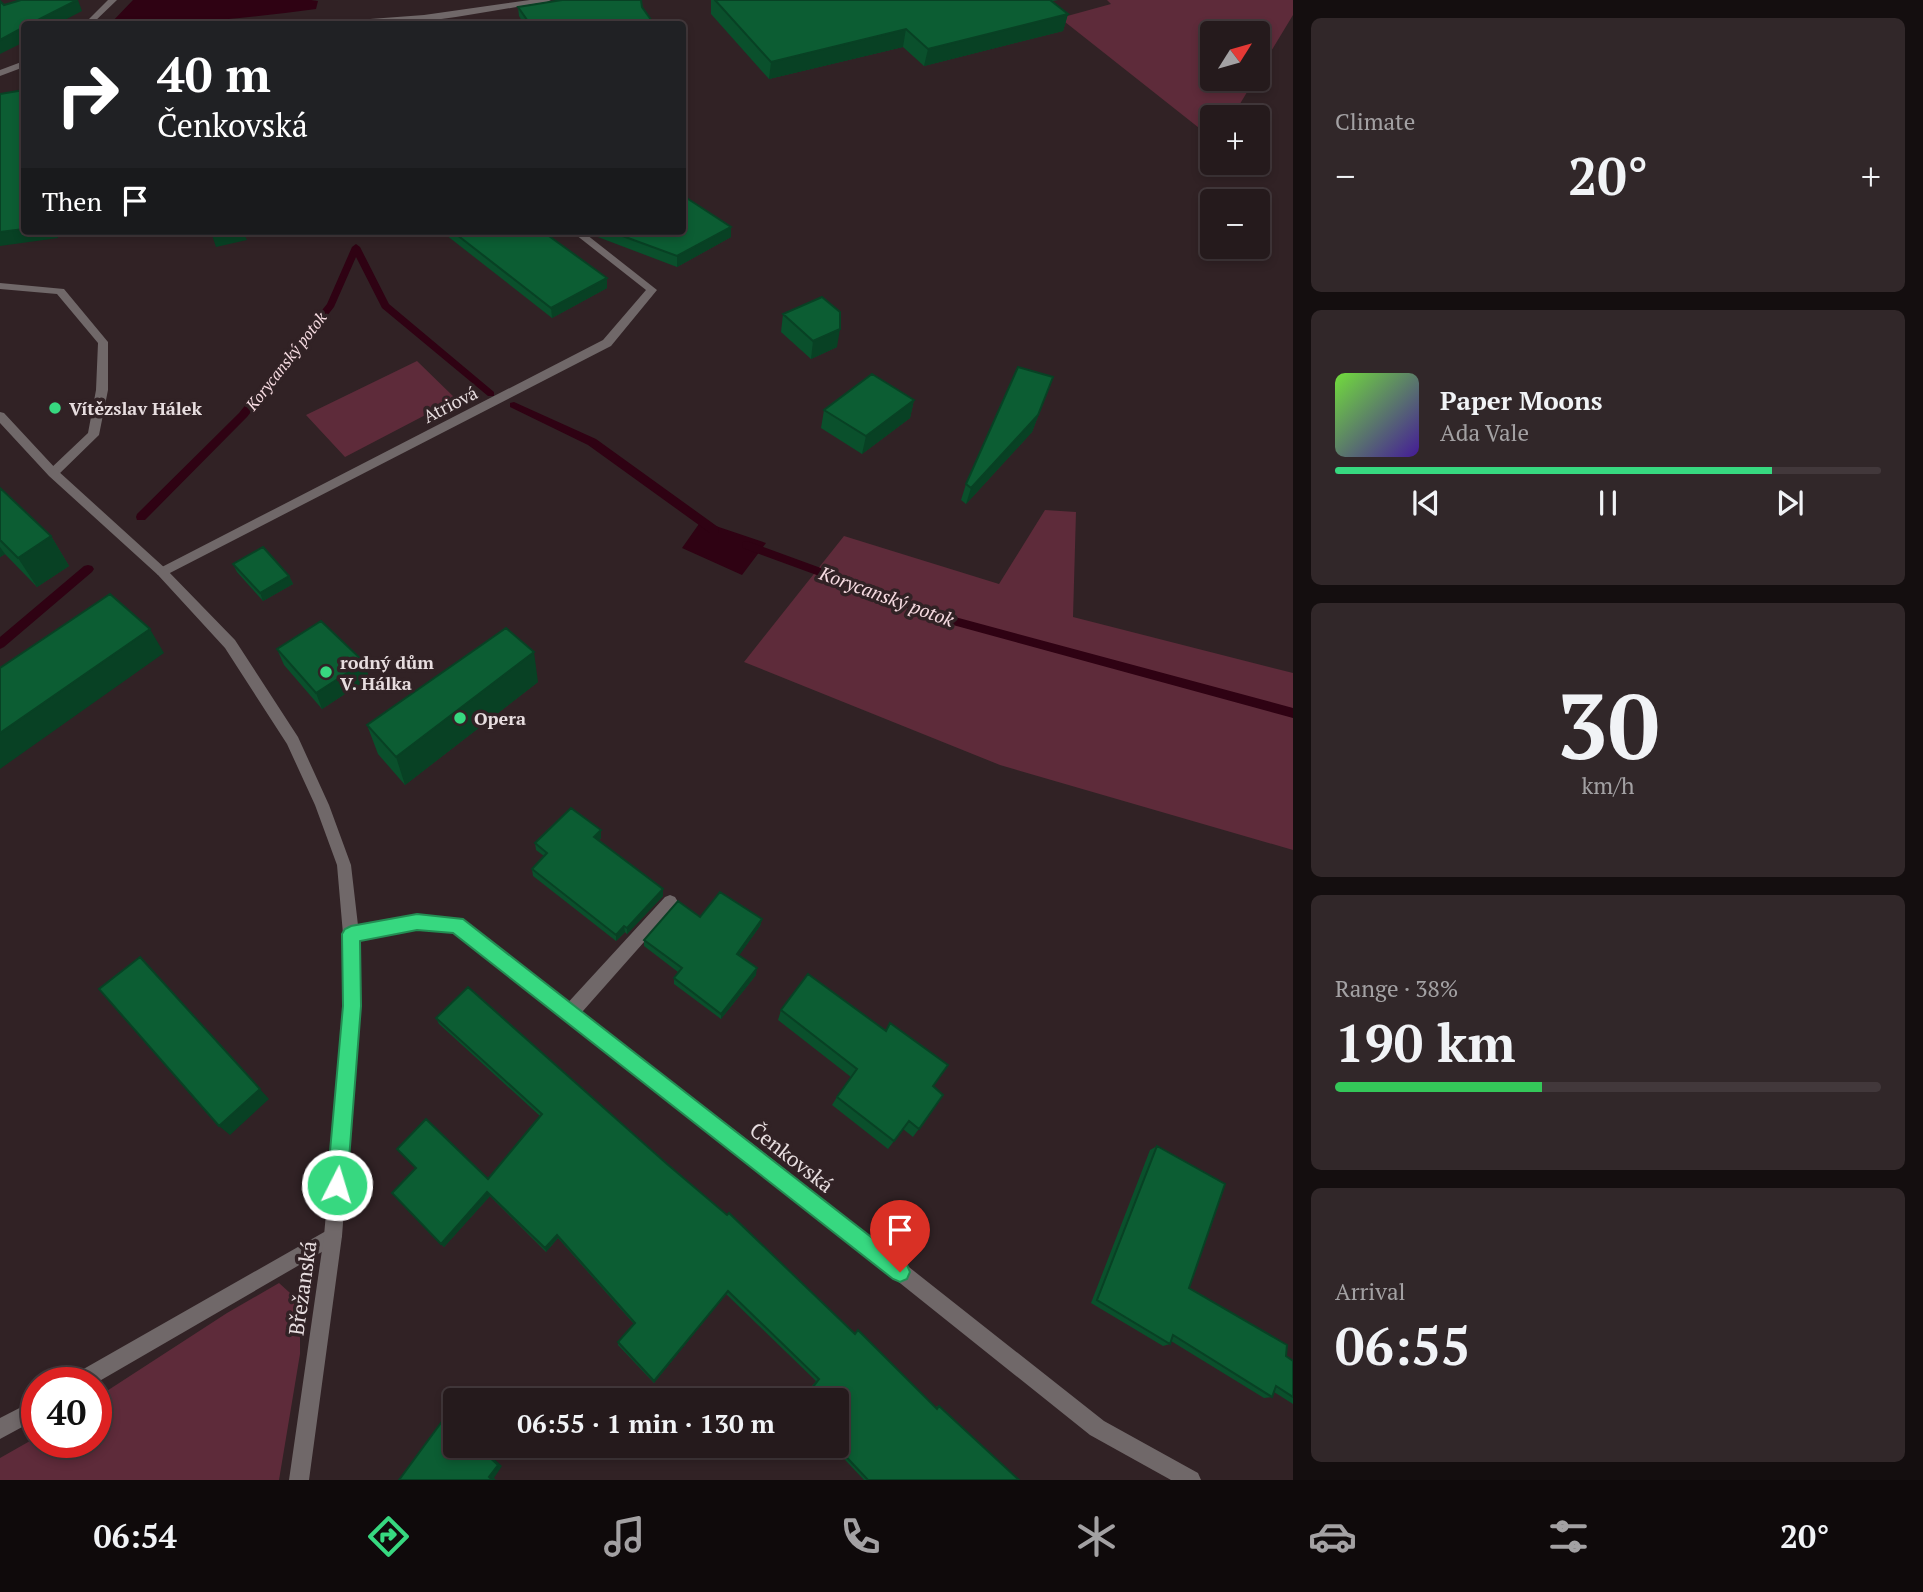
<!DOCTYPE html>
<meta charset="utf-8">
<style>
:root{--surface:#251a1c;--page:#312729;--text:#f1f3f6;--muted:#a3a1a3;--line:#42383b;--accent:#37d880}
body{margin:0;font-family:"PT Serif",serif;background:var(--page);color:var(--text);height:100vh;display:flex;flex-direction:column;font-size:26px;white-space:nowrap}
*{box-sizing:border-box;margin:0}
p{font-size:23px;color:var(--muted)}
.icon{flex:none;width:38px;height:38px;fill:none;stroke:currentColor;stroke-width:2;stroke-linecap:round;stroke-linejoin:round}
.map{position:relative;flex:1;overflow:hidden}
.panel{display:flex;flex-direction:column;gap:18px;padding:18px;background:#140e0f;width:630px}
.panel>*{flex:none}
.guide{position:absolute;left:21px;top:21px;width:665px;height:214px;border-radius:7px;box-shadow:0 4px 10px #0003,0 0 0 2px var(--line);background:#202124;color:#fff;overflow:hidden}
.needle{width:46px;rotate:53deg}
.fabs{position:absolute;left:1200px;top:21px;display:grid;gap:14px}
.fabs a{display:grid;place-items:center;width:70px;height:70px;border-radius:7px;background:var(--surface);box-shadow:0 4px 10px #0003,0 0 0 2px var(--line);font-size:35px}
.speed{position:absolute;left:21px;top:1367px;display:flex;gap:14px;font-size:35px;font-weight:700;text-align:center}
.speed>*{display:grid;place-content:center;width:91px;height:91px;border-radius:50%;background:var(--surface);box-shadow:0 4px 10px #0003,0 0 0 2px var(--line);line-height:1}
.speed .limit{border:10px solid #d22;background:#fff;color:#111}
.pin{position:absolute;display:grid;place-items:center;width:60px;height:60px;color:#fff;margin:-72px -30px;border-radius:50% 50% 50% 0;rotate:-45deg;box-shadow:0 0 7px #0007}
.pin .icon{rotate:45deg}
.me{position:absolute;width:77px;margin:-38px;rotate:5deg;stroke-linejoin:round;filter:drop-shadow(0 0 5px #0008)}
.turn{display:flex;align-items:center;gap:24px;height:147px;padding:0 21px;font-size:32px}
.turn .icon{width:91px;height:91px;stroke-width:2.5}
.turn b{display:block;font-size:49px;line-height:60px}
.then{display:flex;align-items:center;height:66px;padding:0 21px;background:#0003;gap:14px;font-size:26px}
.big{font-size:52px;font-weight:800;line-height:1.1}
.panel .widget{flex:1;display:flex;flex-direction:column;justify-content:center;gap:10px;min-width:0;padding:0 24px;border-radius:10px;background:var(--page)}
.panel .dial{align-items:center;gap:0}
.dial b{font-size:91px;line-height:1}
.song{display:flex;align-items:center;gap:21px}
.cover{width:84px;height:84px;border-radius:10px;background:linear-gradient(135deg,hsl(100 70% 55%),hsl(260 70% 35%))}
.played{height:7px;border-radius:4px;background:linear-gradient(90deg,var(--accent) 80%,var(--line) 80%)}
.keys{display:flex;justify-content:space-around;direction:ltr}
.heat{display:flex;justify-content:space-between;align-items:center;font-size:38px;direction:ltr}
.charge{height:10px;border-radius:5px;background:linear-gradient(90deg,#34c759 38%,var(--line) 0)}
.trip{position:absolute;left:443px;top:1388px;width:406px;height:70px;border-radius:7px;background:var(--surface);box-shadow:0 4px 10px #0003,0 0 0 2px var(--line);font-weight:800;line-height:70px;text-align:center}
.menu{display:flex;height:112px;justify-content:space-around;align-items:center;background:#0f0a0b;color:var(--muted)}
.menu .icon{width:49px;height:49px}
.menu .on{color:var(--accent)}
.menu b{font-size:32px;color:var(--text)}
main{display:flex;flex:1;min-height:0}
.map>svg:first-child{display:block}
</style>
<main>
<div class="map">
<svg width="1293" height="1480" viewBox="0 0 1293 1480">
<rect width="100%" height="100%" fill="#312225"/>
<path fill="#5e2b3a" d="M1107 0H1293V15L1258 73V33H1213V79H1255L1232 117H1213V139L1060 18 1111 4Z
M417 361 456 399 345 457 306 415Z
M1045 510 1076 512 1073 617 1293 673V850L1000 765 744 662 844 536 999 584Z
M279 1283 300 1302V1354L279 1480H0V1458L37 1437V1442H96V1398L227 1313Z"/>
<path fill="#2f0213" d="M133 0H311L318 1 316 9C248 18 178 25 110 24Z
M701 521 766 543 742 575 682 548Z"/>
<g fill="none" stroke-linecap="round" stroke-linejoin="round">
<path fill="#2f0213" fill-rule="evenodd" d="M356 244 360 247 389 304 494 392V396H488L382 308 356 257 334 307 247 417 145 520H137L136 517 137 514 239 413 327 304 352 247Z
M514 402 596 439 718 527 719 530 718 533H710L588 445 510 407V403Z
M747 541 955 617 1293 708V718L953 625 743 548 742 545 743 542Z
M88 565 92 566 94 569 92 572 4 647 0 649V637L84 566Z"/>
<path fill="#706869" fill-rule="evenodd" d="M0 283 64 289 108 342V390L99 435 57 476H49V470L88 433 96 390 98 343 57 294 0 289Z
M670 895 675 897 678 902 675 907 575 1020 569 1022 563 1020 561 1014 563 1008 665 897Z
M333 1227 339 1230 342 1236 339 1242 96 1383 71 1382 73 1375Z
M37 1399V1419L0 1439V1418Z"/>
<path fill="#706869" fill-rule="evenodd" d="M108 0H117L92 24H84Z
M571 231H582L657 290 611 346 166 575H158L156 572 158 569 603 340 646 290Z
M417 915 461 920 753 1144 1104 1421 1198 1473 1201 1480H1171L1090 1435 741 1156 453 932 417 929 351 941 346 939 343 934 346 929 351 927Z"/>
<path fill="#706869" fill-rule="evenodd" d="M530 0H551L547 2C482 12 403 30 339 24L343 21 424 15Z
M24 61V67L0 76V70Z
M0 412 4 413 57 470 166 569 235 640 298 737 329 805 351 865 359 934 360 1006 342 1236 309 1480H289L324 1236 344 1006 343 934 337 865 315 805 287 744 225 648 158 575 49 476 0 423Z"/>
</g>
<path fill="#0a502c" d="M711 0H1058L1052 1 1068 14 1063 31 924 66 903 47 769 79 711 14Z
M518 7H642L654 24H524L519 16Z
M731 227V237L677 267 590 234 586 231H682Z
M441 231H542L607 278V288L552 318Z
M783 314 837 347 811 359 781 332Z
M1053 377 1032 432 966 504 961 500 966 484Z
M914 400 910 418 862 454 821 428 824 410Z
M0 488 51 536 69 566 37 587 5 554 0 557Z
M233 564 289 576 293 584 263 601 237 572Z
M277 649 364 662 369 678 322 709 284 665Z
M538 682 405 785 378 754 367 725Z
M601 830V838L598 841 663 896 627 934 625 932 616 941 533 876 532 869 544 856 536 850 535 843Z
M700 917 762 919 760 926 739 955 756 975 721 1019 674 984V978L678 972 644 946V940Z
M781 1010 933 1086 943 1095 913 1137 903 1129 888 1149 832 1105 837 1097 851 1077 778 1020Z
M436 1018 855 1333 858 1330 935 1407 939 1406 1019 1480H864L832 1446H836V1400H801L816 1381 726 1294 654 1383 618 1345V1342L634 1324 558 1238 546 1252 490 1196 444 1247 396 1198 415 1168 397 1149 488 1179 540 1116 439 1024Z
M1157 1146 1189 1288 1293 1361V1404L1274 1392 1272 1397 1264 1398 1171 1341 1170 1344 1163 1346 1091 1303 1150 1150Z"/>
<path fill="#084124" d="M77 0H78L82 11 57 24H30Z
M1068 14 1063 31 924 66 928 49Z
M24 27V42L0 54V40Z
M906 29 903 47 769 79 771 62Z
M731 227V237L677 267V256Z
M24 229V231H56L58 238 0 246V232Z
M228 231H262L245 236 247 240 216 247 212 235Z
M607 278V288L552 318 551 308Z
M840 329 837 347 811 359 813 341Z
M1053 377 1032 432 966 504 971 488Z
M914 400 910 418 862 454 866 436Z
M51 536 69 566 37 587 18 558Z
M0 547 5 554 0 557Z
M289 576 293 584 263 601 260 593Z
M150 629 164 653 0 769V733Z
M534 652 538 682 405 785 396 757Z
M364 662 369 678 322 709 316 693Z
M601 830V838L595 844 594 837Z
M663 889V896L627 934V928Z
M762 919 760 926 736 960 737 954Z
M624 926 625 932 616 941V935Z
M140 957 269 1099 230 1135 219 1126Z
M757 968 756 975 721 1019V1014Z
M487 1192 490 1196 444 1247 441 1244Z
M557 1235 558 1238 546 1252 545 1248Z
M728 1291 726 1294 654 1383V1381Z
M477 1446H480L502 1466 494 1478 496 1480H492L489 1477Z"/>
<path fill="#0c5d33" stroke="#084124" stroke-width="2" d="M21 0H77L30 24H24V27L0 40V1L4 5Z
M562 0H641L642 7 654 24H611L609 22 597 24H530L518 7Z
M715 0H1050L1068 14 928 49 906 29 771 62Z
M24 90V229L0 232V94Z
M682 195 731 227 677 256 609 231H682Z
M211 231H228L212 235Z
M452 231H542L607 278 551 308Z
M822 297 840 312V329L813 341 783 314Z
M1018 367 1053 377 1038 415 971 488 966 484Z
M872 374 914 400 866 436 824 410Z
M0 488 51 536 18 558 0 540Z
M263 547 289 576 260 593 233 564Z
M110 594 150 629 0 733V668Z
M321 621 364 662 316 693 277 649Z
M506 628 534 652 396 757 367 725Z
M571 808 601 830 594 837 663 889 627 928 624 926 616 935 532 869 547 853 535 843Z
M720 892 762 919 737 954 757 968 721 1014 674 978 682 968 644 940 678 901 700 917Z
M140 957 260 1089 219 1126 99 989Z
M808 974 886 1031 890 1023 948 1065 933 1086 943 1095 919 1129 909 1121 894 1141 837 1097 857 1069 781 1010Z
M468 987 667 1164 727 1215 729 1213 855 1334 858 1330 937 1409 939 1406 1019 1480H868L836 1446V1400H803L819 1379 728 1291 654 1381 618 1342 635 1323 557 1235 545 1248 487 1192 441 1244 392 1193 416 1168 397 1149 426 1119 488 1179 542 1114 436 1018Z
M1157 1146 1225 1184 1189 1288 1287 1345 1286 1356 1293 1361V1397L1276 1386 1272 1397 1173 1335 1170 1344 1097 1300Z
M446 1416 455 1425V1446H477L498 1465 489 1477 492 1480H399Z"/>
<path fill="#37d880" stroke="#248c53" stroke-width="2" d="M417 914 463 919 907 1265 910 1272 907 1279 900 1282 893 1279 453 933 417 930 360 941 361 1006 347 1185 344 1192 337 1195 330 1192 327 1185 343 1006 342 934 345 929 351 926Z"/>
<g fill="#37d880" stroke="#312225" stroke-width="2.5">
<circle cx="55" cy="408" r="7"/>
<circle cx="326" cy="672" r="7"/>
<circle cx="460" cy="718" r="7"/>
</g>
<g text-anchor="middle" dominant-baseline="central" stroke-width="7" stroke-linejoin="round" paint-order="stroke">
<g font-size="16" font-style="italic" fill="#f6dbe1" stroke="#312225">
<text transform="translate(286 361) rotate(-52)">Korycanský potok</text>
</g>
<g font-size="18" fill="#e7dddf" stroke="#312225">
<text transform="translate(450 404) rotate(-27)">Atriová</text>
</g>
<g font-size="18" font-weight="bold" fill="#e7dddf" stroke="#312225" text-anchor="start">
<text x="69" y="408">Vítězslav Hálek</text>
<text x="340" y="662">rodný dům<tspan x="340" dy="21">V. Hálka</tspan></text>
<text x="474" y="718">Opera</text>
</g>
<g font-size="19" font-style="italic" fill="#f6dbe1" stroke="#312225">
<text transform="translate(887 596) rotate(20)">Korycanský potok</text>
</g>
<g font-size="21" fill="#e7dddf" stroke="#312225">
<text transform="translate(792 1157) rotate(38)">Čenkovská</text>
<text transform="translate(302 1288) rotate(-82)">Břežanská</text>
</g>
</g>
</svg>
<div class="fabs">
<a><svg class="needle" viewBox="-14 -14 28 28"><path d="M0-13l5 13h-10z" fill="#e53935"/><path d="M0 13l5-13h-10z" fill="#a3a1a3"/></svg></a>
<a>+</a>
<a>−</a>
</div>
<div class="speed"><div class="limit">40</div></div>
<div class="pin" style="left:900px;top:1272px;background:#d93025"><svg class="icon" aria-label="arrive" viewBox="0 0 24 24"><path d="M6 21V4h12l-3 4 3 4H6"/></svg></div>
<svg class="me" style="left:337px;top:1185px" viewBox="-20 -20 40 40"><circle r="17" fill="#37d880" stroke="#fff" stroke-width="3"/><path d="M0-11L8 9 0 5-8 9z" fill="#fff"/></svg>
<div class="trip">06:55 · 1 min · 130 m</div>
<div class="guide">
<div class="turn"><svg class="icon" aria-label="right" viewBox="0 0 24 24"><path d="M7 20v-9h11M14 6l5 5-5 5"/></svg><div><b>40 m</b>Čenkovská</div></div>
<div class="then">Then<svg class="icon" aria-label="arrive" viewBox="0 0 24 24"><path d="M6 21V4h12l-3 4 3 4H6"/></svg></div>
</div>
</div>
<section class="panel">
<div class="widget"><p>Climate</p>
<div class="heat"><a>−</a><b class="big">20°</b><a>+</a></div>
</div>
<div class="widget">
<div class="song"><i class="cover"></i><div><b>Paper Moons</b><p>Ada Vale</p></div></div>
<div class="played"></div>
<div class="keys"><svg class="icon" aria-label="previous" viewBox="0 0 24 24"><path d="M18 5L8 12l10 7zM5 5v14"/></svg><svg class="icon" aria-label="pause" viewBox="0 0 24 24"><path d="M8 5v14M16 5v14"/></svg><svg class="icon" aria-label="next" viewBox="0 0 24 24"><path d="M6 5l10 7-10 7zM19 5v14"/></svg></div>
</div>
<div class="widget dial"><b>30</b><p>km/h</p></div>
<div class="widget"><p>Range · 38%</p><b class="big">190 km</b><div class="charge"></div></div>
<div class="widget"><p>Arrival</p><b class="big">06:55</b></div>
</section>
</main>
<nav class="menu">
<b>06:54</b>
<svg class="icon on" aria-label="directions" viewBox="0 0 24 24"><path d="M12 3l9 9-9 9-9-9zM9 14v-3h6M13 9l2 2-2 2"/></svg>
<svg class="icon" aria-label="music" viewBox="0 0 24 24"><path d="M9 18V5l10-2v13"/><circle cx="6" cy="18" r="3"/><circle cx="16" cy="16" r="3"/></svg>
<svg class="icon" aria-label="phone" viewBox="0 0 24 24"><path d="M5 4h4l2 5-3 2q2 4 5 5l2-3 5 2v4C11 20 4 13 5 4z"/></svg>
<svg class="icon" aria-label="climate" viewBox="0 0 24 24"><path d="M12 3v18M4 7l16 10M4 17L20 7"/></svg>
<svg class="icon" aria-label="car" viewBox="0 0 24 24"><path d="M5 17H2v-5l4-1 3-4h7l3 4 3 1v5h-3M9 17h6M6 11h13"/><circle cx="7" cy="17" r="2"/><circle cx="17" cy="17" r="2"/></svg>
<svg class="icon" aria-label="filters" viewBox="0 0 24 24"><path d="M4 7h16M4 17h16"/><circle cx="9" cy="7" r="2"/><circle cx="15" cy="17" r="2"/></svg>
<b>20°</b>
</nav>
